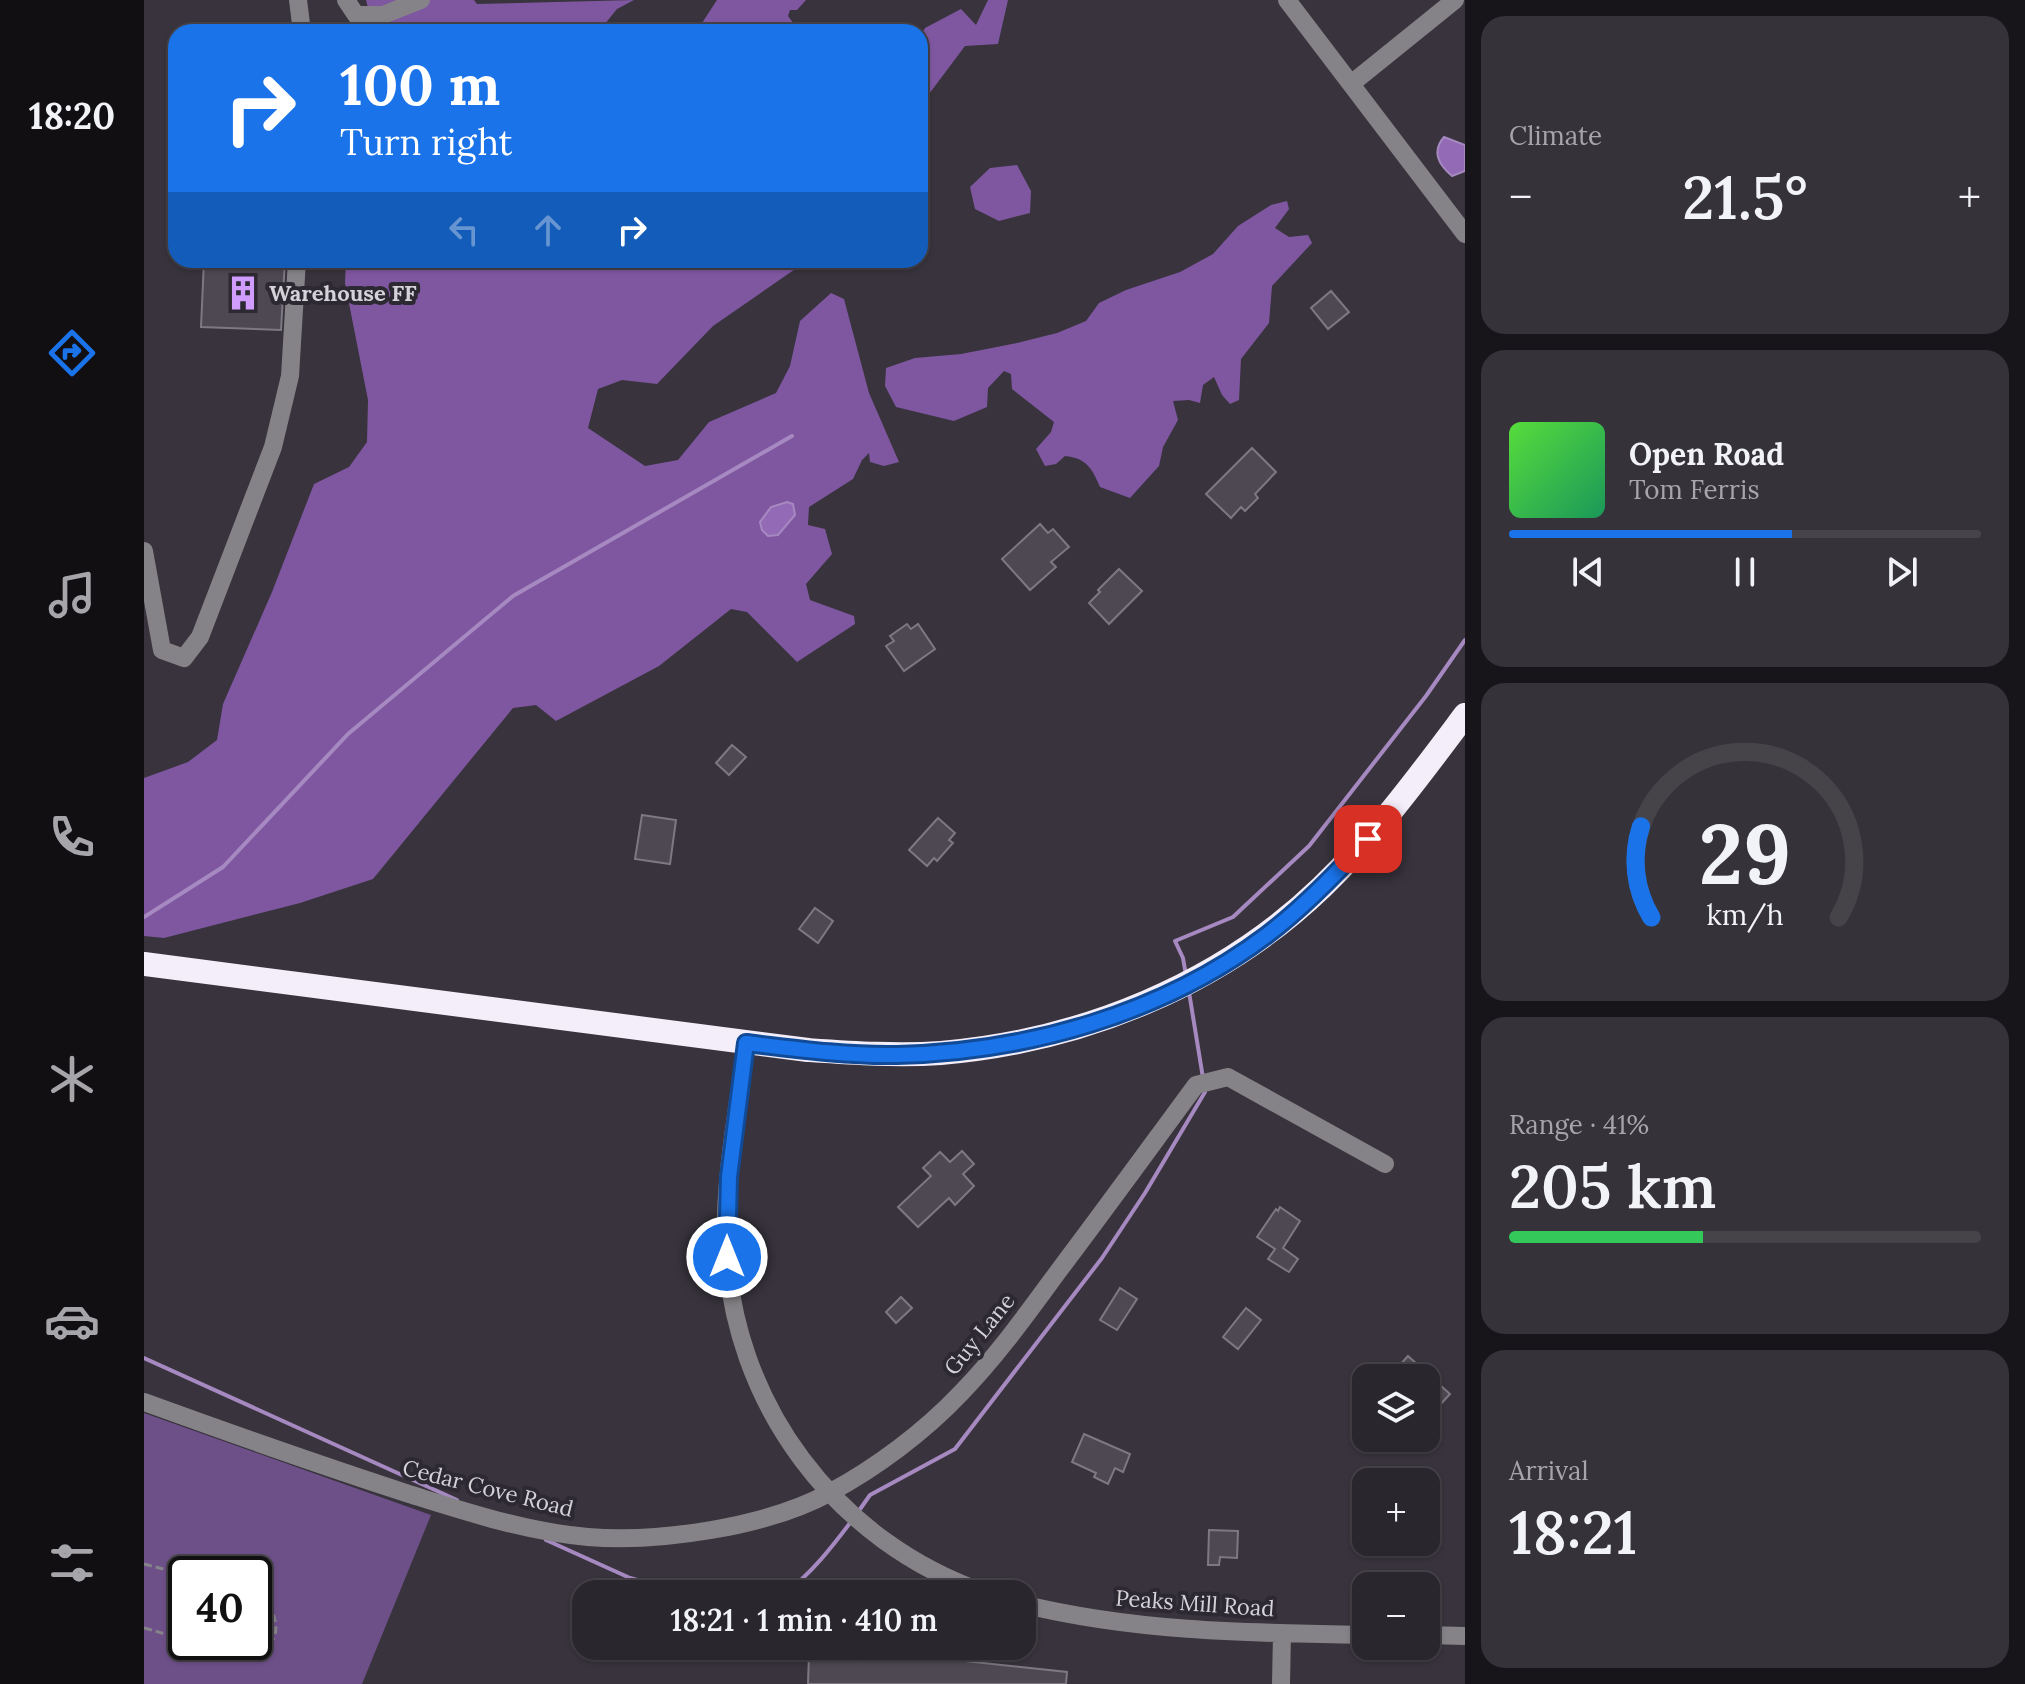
<!DOCTYPE html>
<meta charset="utf-8">
<style>
:root{--surface:#2a262d;--page:#363239;--text:#f1f3f6;--muted:#a5a5aa;--line:#464349;--accent:#1a73e8}
body{margin:0;font-family:Lora,serif;background:var(--page);color:var(--text);height:100vh;display:flex;flex-direction:column;font-size:30px;white-space:nowrap}
*{box-sizing:border-box;margin:0}
p{font-size:26px;color:var(--muted)}
.icon{flex:none;width:44px;height:44px;fill:none;stroke:currentColor;stroke-width:2;stroke-linecap:round;stroke-linejoin:round}
.map{position:relative;flex:1;overflow:hidden}
.side{display:flex;flex-direction:column;gap:16px;padding:16px;background:#171519;width:560px}
.side>*{flex:none}
.hud{position:absolute;left:24px;top:24px;width:760px;height:244px;border-radius:24px;box-shadow:0 2px 6px #0004,0 0 0 2px var(--line);background:#1a73e8;color:#fff;overflow:hidden}
.tools{position:absolute;left:1208px;top:1364px;display:grid;gap:16px}
.tools a{display:grid;place-items:center;width:88px;height:88px;border-radius:16px;background:var(--surface);box-shadow:0 2px 6px #0004,0 0 0 2px var(--line);font-size:40px}
.speed{position:absolute;left:24px;top:1556px;display:flex;gap:16px;font-size:40px;font-weight:700;text-align:center}
.speed>*{display:grid;place-content:center;width:104px;height:104px;border-radius:50%;background:var(--surface);box-shadow:0 2px 6px #0004,0 0 0 2px var(--line);line-height:1}
.speed .limit{border:4px solid #111;border-radius:12px;background:#fff;color:#111}
.pin{position:absolute;display:grid;place-items:center;width:68px;height:68px;color:#fff;margin:-34px;border-radius:16px;box-shadow:0 4px 12px #0006}
.me{position:absolute;width:88px;margin:-44px;rotate:0deg;stroke-linejoin:round;filter:drop-shadow(0 0 6px #0008)}
.turn{display:flex;align-items:center;gap:28px;height:168px;padding:0 40px;font-size:36px}
.turn .icon{width:104px;height:104px;stroke-width:2.5}
.turn b{display:block;font-size:56px;line-height:68px}
.lanes{display:flex;align-items:center;height:76px;padding:0 40px;background:#0003;justify-content:center;gap:40px;direction:ltr}
.lanes .off{opacity:.35}
.big{font-size:60px;font-weight:600;line-height:1.1}
.side .tile{flex:1;display:flex;flex-direction:column;justify-content:center;gap:12px;min-width:0;padding:0 28px;border-radius:24px;background:var(--page)}
.side .dial{align-items:center;gap:0}
.dial svg{height:208px;overflow:visible;fill:none;stroke:var(--line);stroke-width:7;stroke-linecap:round;text-anchor:middle}
.dial text{fill:var(--text);stroke:none}
.song{display:flex;align-items:center;gap:24px}
.cover{width:96px;height:96px;border-radius:12px;background:linear-gradient(135deg,hsl(110 70% 55%),hsl(150 70% 35%))}
.played{height:8px;border-radius:4px;background:linear-gradient(90deg,var(--accent) 60%,var(--line) 60%)}
.keys{display:flex;justify-content:space-around;direction:ltr}
.heat{display:flex;justify-content:space-between;align-items:center;font-size:44px;direction:ltr}
.charge{height:12px;border-radius:6px;background:linear-gradient(90deg,#34c759 41%,var(--line) 0)}
.trip{position:absolute;left:428px;top:1580px;width:464px;height:80px;border-radius:24px;background:var(--surface);box-shadow:0 2px 6px #0004,0 0 0 2px var(--line);font-weight:600;line-height:80px;text-align:center}
main{display:flex;flex:1;min-height:0}
.tabs{display:flex;flex-direction:column;width:144px;justify-content:space-around;align-items:center;background:#110f12;color:var(--muted)}
.tabs .icon{width:56px;height:56px}
.tabs .active{color:var(--accent)}
.tabs b{font-size:36px;color:var(--text)}
.map>svg:first-child{display:block}
</style>
<main>
<nav class="tabs">
<b>18:20</b>
<svg class="icon active" aria-label="directions" viewBox="0 0 24 24"><path d="M12 3l9 9-9 9-9-9zM9 14v-3h6M13 9l2 2-2 2"/></svg>
<svg class="icon" aria-label="music" viewBox="0 0 24 24"><path d="M9 18V5l10-2v13"/><circle cx="6" cy="18" r="3"/><circle cx="16" cy="16" r="3"/></svg>
<svg class="icon" aria-label="phone" viewBox="0 0 24 24"><path d="M5 4h4l2 5-3 2q2 4 5 5l2-3 5 2v4C11 20 4 13 5 4z"/></svg>
<svg class="icon" aria-label="climate" viewBox="0 0 24 24"><path d="M12 3v18M4 7l16 10M4 17L20 7"/></svg>
<svg class="icon" aria-label="car" viewBox="0 0 24 24"><path d="M5 17H2v-5l4-1 3-4h7l3 4 3 1v5h-3M9 17h6M6 11h13"/><circle cx="7" cy="17" r="2"/><circle cx="17" cy="17" r="2"/></svg>
<svg class="icon" aria-label="filters" viewBox="0 0 24 24"><path d="M4 7h16M4 17h16"/><circle cx="9" cy="7" r="2"/><circle cx="15" cy="17" r="2"/></svg>
</nav>
<div class="map">
<svg width="1321" height="1684" viewBox="0 0 1321 1684">
<rect width="100%" height="100%" fill="#38333c"/>
<path fill="#6e5089" fill-rule="evenodd" d="M0 1413 287 1515 218 1684H0ZM42 1574H110V1642H42Z"/>
<path fill="#7f57a1" d="M222 0H330L333 4 490 0 473 9 460 25 462 32H230Z
M573 0H662L653 10H646L644 16 653 28V32H561L558 23Z
M844 0H864L854 44 821 46 776 106V37L781 28 817 9 832 25Z
M873 165 887 191 886 213 855 221 831 209 826 187 846 168Z
M1143 201 1145 209 1131 228 1145 237 1164 235 1168 243 1128 286 1125 323 1097 359 1095 400 1086 404 1078 395 1070 377 1059 385 1056 403 1045 400 1029 401 1034 420 1019 447 1015 466 986 498 956 487C948 468 942 458 921 456L912 464 901 466 892 449 907 432 910 422 868 389 867 374 860 371 844 388 843 407 810 421 752 407 741 386 742 368 771 358 817 354 873 343 913 333 942 321 955 303 982 290 1036 272 1069 254 1094 226 1127 205Z
M202 260H656L657 265 569 326 513 384 478 380 454 389 444 428 501 466 534 460 565 422 632 393 646 366 656 321 687 293 700 299 725 393 755 462 740 466 726 462 725 453 718 460 709 479 665 507 664 525 681 529 688 554 662 584 666 600 710 616 711 624 653 662 603 612 587 609 515 666 412 721 392 705 369 708 229 879 156 903 20 938 0 936V778L44 762 73 740 79 704 128 592 170 484 205 467 223 442 224 400 201 283Z"/>
<path fill="#926ab6" stroke="#a689c0" stroke-width="2" d="M1300 137 1321 145V171L1308 176C1295 165 1287 152 1300 137Z
M643 502 649 504 651 515 634 535 624 536 618 530 616 522 627 507Z"/>
<g fill="none" stroke-linecap="round" stroke-linejoin="round">
<path stroke="#a689c0" stroke-width="4" d="M0 917 79 867 204 734 369 596 648 436
M1042 975 1039 958 1031 941 1089 917 1165 846 1282 696 1321 640
M1045 992 1059 1078
M0 1358 313 1500
M714 1512 726 1495 811 1449 958 1258 1001 1193 1061 1092 1060 1087
M402 1540 486 1578 545 1594
M640 1594C668 1573 688 1547 709 1519"/>
</g>
<path fill="#4d4851" stroke="#7d7983" stroke-width="2" d="M60 260H141L137 330 57 327Z
M1187 291 1205 312 1184 329 1167 308Z
M1108 448 1132 472 1111 494 1114 498 1101 511 1097 507 1087 518 1062 494Z
M896 524 904 533 909 529 925 547 907 562 912 567 886 590 858 559Z
M975 569 998 591 965 624 945 603 956 592 954 590Z
M763 624 767 629 774 624 791 649 760 671 742 646 750 641 746 636Z
M588 745 602 757 585 775 572 763Z
M498 815 532 820 526 864 491 859Z
M794 818 811 833 805 840 809 843 793 861 790 858 783 866 765 850Z
M671 908 689 921 674 943 655 929Z
M818 1151 830 1164 819 1174 830 1186 811 1205 805 1198 774 1227 754 1207 787 1176 779 1168 796 1152 806 1162Z
M1136 1207 1156 1221 1139 1248 1154 1259 1145 1272 1124 1259 1131 1249 1113 1237 1132 1209 1134 1211Z
M976 1288 993 1299 973 1330 956 1320Z
M757 1297 768 1308 752 1323 742 1312Z
M1102 1308 1117 1320 1094 1349 1079 1337Z
M1264 1356 1306 1394 1282 1420V1378H1244Z
M940 1434 986 1454 979 1472 971 1468 964 1484 950 1477 952 1473 928 1462Z
M1065 1530 1094 1531 1093 1558 1076 1557 1075 1565H1064Z
M718 1650 923 1672 922 1684H664L665 1654 717 1661Z"/>
<g fill="none" stroke-linecap="round" stroke-linejoin="round">
<path stroke="#87838a" stroke-width="3" stroke-dasharray="8 4" stroke-linecap="butt" d="M0 1564 42 1575
M0 1628C13 1631 24 1635 36 1640 43 1644 51 1650 59 1652 68 1654 80 1652 90 1652 134 1653 140 1636 123 1596L110 1590"/>
<path stroke="#858387" stroke-width="18" d="M154 0 158 32
M202 0 212 15H239L277 0
M1143 0 1321 234
M1207 84 1311 0
M0 551 18 650 40 658 56 637 129 447 146 376 153 260
M602 1043C594 1109 580 1176 582 1242 587 1403 692 1543 844 1594
M0 1402C88 1434 176 1465 265 1494 323 1512 383 1532 444 1537 514 1543 622 1527 685 1493 732 1468 780 1432 817 1393 854 1355 885 1311 916 1269 962 1208 1007 1146 1052 1085L1084 1077 1241 1164
M878 1604C992 1632 1106 1633 1222 1635
M1282 1635 1321 1636
M1137 1684 1138 1633"/>
<path stroke="#f3eef9" stroke-width="24" d="M0 964 664 1050C709 1053 753 1056 797 1053 938 1041 1076 985 1178 887 1232 835 1276 775 1321 715"/>
</g>
<g fill="none" stroke-linecap="round" stroke-linejoin="round">
<g stroke="#114b97" stroke-width="20">
<path id="route" d="M583 1257 585 1177 602 1043C652 1049 703 1056 753 1055 883 1052 1018 1014 1123 935 1160 907 1193 873 1224 839"/>
</g>
<use href="#route" stroke="#1a73e8" stroke-width="14"/>
</g>
<defs>
<g id="building-bare" transform="scale(2.76)"><path d="M-4-6H4V6H1V3H-1V6H-4ZM-2.5-4.3h1.7v1.8h-1.7ZM.8-4.3h1.7v1.8H.8ZM-2.5-1h1.7V.8h-1.7ZM.8-1h1.7V.8H.8Z" fill="#d09dff" stroke="#2d2932" stroke-width="2.5" paint-order="stroke"/></g>
</defs>
<g fill-rule="evenodd">
<use href="#building-bare" x="99" y="293"/>
</g>
<g text-anchor="middle" dominant-baseline="central" stroke-width="8" stroke-linejoin="round" paint-order="stroke">
<g font-size="22" font-weight="bold" fill="#d5d2d8" stroke="#2d2932" text-anchor="start">
<text x="125" y="293">Warehouse FF</text>
</g>
<g font-size="22" fill="#d5d2d8" stroke="#2d2932">
<text transform="translate(835 1334) rotate(-51)">Guy Lane</text>
<text transform="translate(344 1488) rotate(14)">Cedar Cove Road</text>
<text transform="translate(1051 1603) rotate(4)">Peaks Mill Road</text>
</g>
</g>
</svg>
<div class="tools">
<a><svg class="icon" aria-label="layers" viewBox="0 0 24 24"><path d="M12 4l9 5-9 5-9-5zM3 14l9 5 9-5"/></svg></a>
<a>+</a>
<a>−</a>
</div>
<div class="speed"><div class="limit">40</div></div>
<div class="pin" style="left:1224px;top:839px;background:#d93025"><svg class="icon" aria-label="arrive" viewBox="0 0 24 24"><path d="M6 21V4h12l-3 4 3 4H6"/></svg></div>
<svg class="me" style="left:583px;top:1257px" viewBox="-20 -20 40 40"><circle r="17" fill="#1a73e8" stroke="#fff" stroke-width="3"/><path d="M0-11L8 9 0 5-8 9z" fill="#fff"/></svg>
<div class="trip">18:21 · 1 min · 410 m</div>
<div class="hud">
<div class="turn"><svg class="icon" aria-label="right" viewBox="0 0 24 24"><path d="M7 20v-9h11M14 6l5 5-5 5"/></svg><div><b>100 m</b>Turn right</div></div>
<div class="lanes"><svg class="icon off" aria-label="left" viewBox="0 0 24 24"><path d="M17 20v-9H6M10 6l-5 5 5 5"/></svg><svg class="icon off" aria-label="ahead" viewBox="0 0 24 24"><path d="M12 20V5M6 11l6-6 6 6"/></svg><svg class="icon" aria-label="right" viewBox="0 0 24 24"><path d="M7 20v-9h11M14 6l5 5-5 5"/></svg></div>
</div>
</div>
<section class="side">
<div class="tile"><p>Climate</p>
<div class="heat"><a>−</a><b class="big">21.5°</b><a>+</a></div>
</div>
<div class="tile">
<div class="song"><i class="cover"></i><div><b>Open Road</b><p>Tom Ferris</p></div></div>
<div class="played"></div>
<div class="keys"><svg class="icon" aria-label="previous" viewBox="0 0 24 24"><path d="M18 5L8 12l10 7zM5 5v14"/></svg><svg class="icon" aria-label="pause" viewBox="0 0 24 24"><path d="M8 5v14M16 5v14"/></svg><svg class="icon" aria-label="next" viewBox="0 0 24 24"><path d="M6 5l10 7-10 7zM19 5v14"/></svg></div>
</div>
<div class="tile dial"><svg viewBox="0 0 100 80">
<path d="M14 69A42 42 0 1 1 86 69"/>
<path d="M14 69A42 42 0 0 1 10 34" stroke="#1a73e8"/>
<text x="50" y="56" font-size="32" font-weight="700">29</text>
<text x="50" y="72" font-size="11">km/h</text>
</svg></div>
<div class="tile"><p>Range · 41%</p><b class="big">205 km</b><div class="charge"></div></div>
<div class="tile"><p>Arrival</p><b class="big">18:21</b></div>
</section>
</main>
